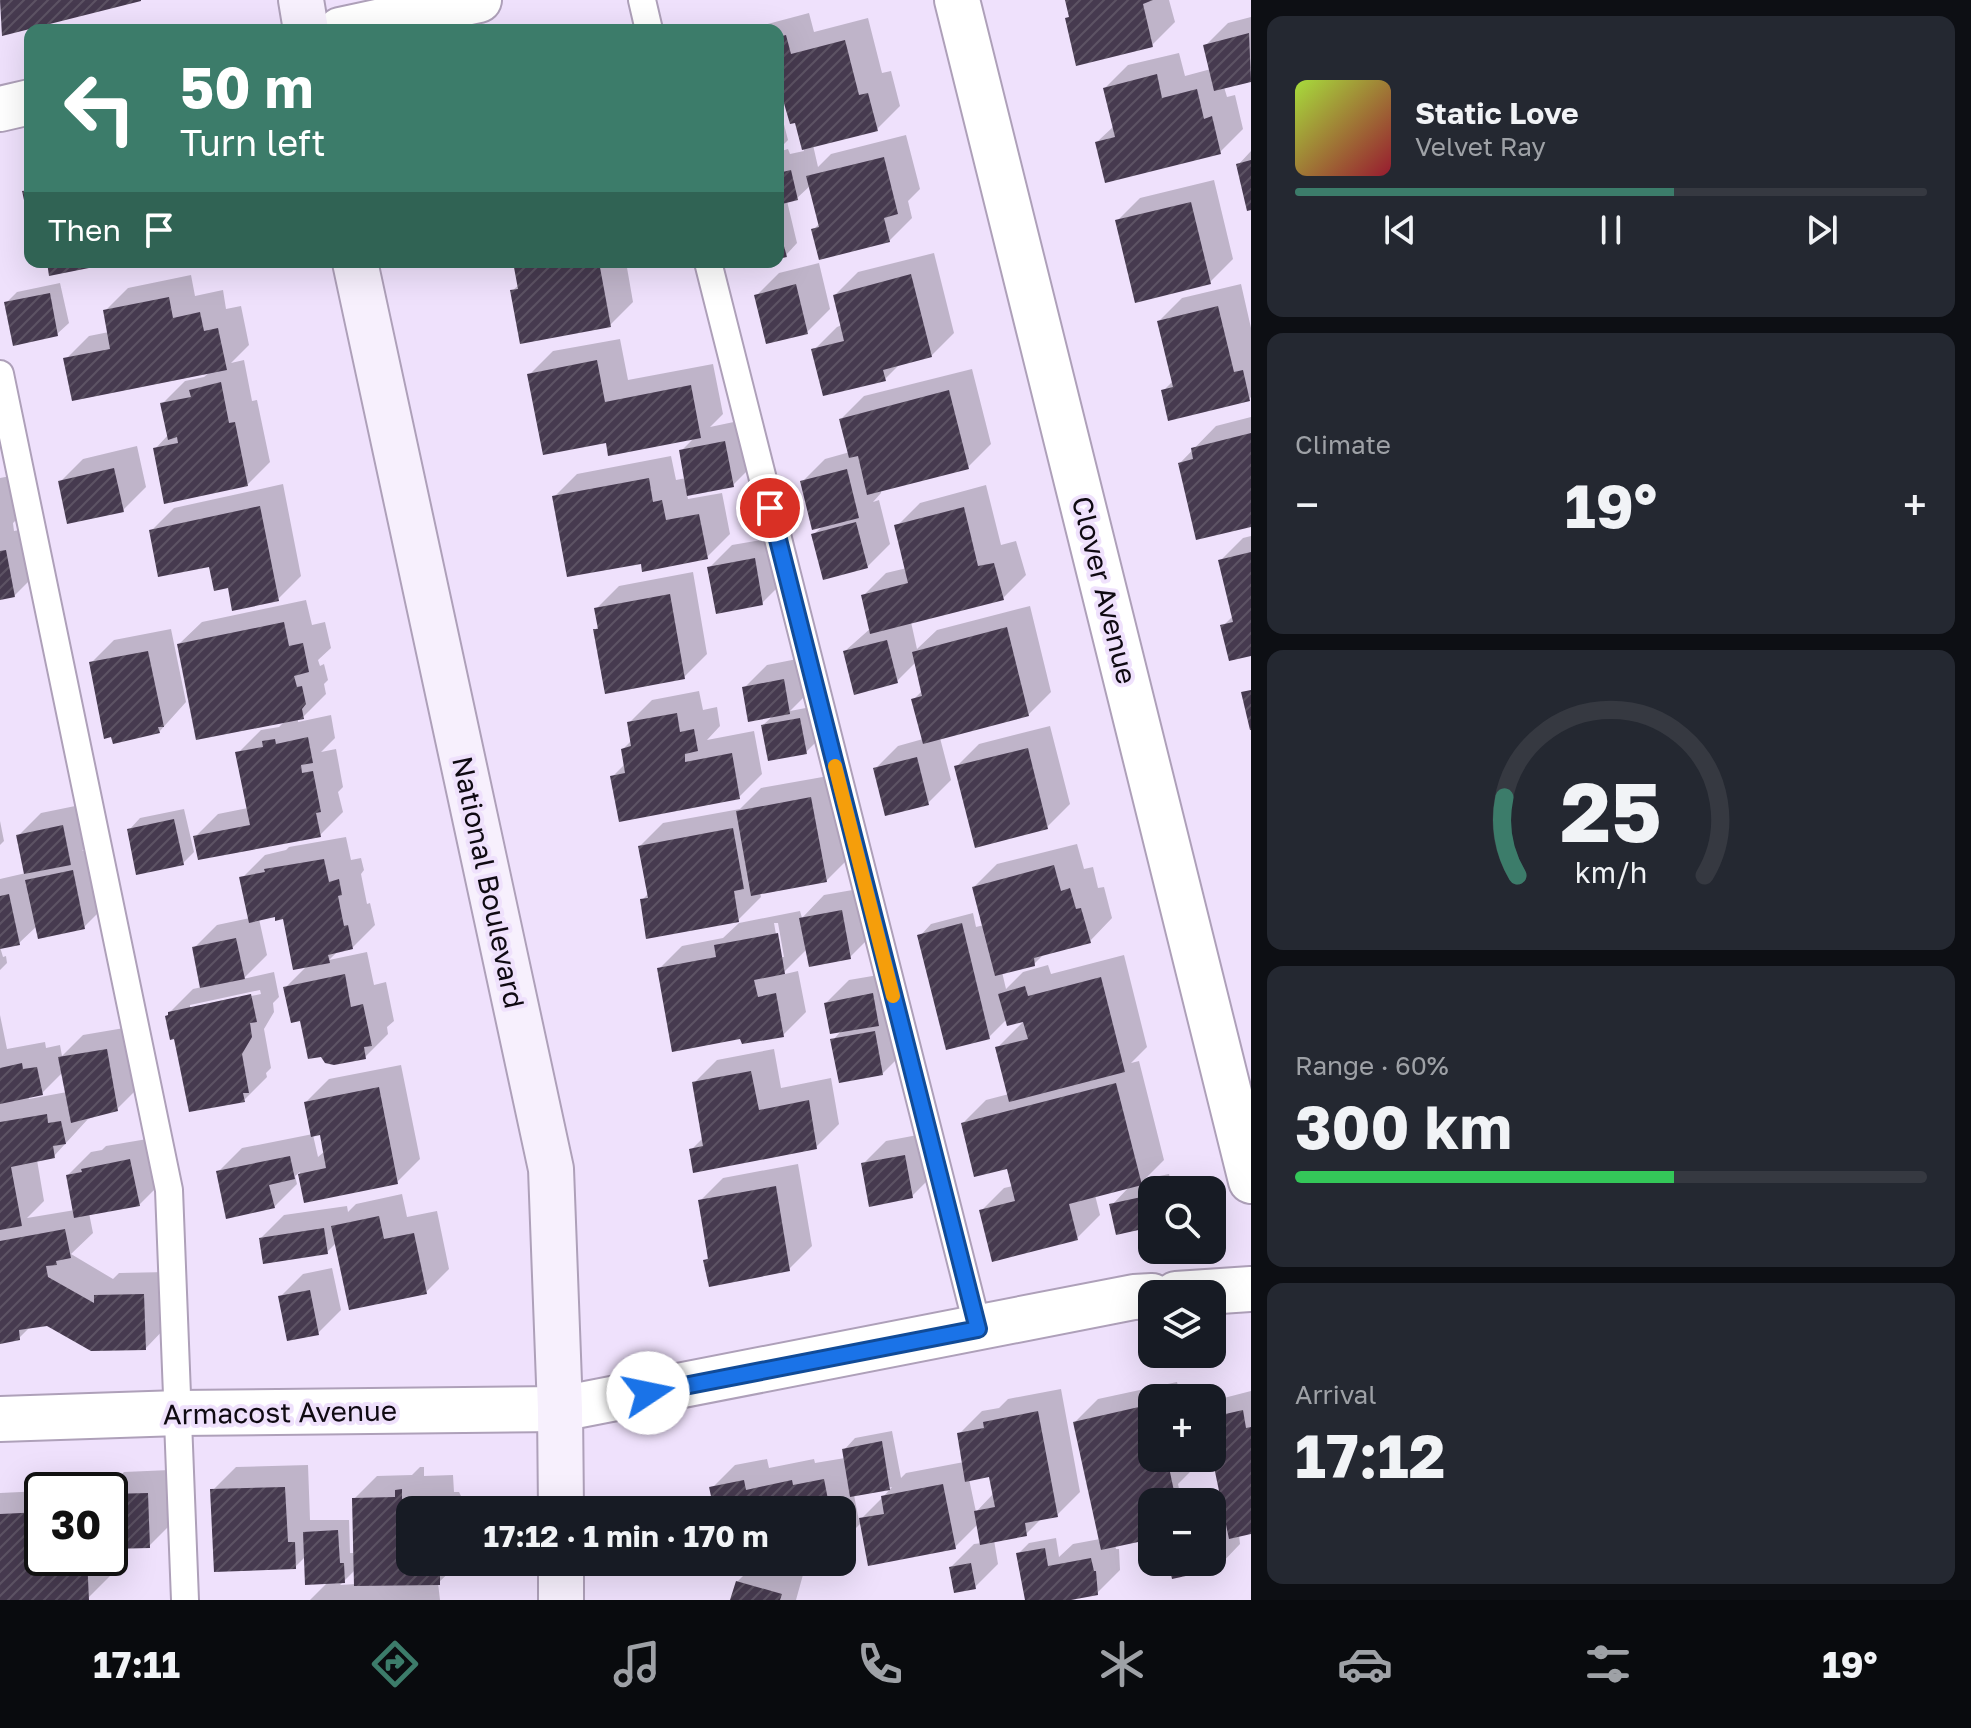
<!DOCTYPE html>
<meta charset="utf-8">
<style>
:root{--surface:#171b24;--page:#242831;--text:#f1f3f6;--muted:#9ea1a6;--line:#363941;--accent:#3c7c6a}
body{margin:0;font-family:"Golos Text",sans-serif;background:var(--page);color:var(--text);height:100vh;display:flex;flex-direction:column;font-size:30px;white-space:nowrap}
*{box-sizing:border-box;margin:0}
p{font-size:26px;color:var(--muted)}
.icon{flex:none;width:44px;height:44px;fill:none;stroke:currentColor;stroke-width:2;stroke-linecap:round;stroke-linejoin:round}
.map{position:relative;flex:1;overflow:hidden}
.side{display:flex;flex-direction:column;gap:16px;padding:16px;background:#0d0f14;width:720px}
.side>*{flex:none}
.guide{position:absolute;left:24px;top:24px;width:760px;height:244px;border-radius:16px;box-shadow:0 8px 32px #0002;background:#3c7c6a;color:#fff;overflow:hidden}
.fabs{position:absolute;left:1138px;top:1176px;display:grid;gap:16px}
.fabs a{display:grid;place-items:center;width:88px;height:88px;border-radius:16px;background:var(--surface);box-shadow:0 8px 32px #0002;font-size:40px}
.speed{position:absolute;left:24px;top:1472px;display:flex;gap:16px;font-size:40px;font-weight:700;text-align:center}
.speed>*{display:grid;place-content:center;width:104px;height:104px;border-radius:50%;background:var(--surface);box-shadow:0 8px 32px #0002;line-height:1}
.speed .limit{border:4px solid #111;border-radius:12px;background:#fff;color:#111}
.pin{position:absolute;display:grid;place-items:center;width:68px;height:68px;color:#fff;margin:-34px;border:4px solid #fff;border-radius:50%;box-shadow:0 2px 8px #0007}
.me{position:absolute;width:88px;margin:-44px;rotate:79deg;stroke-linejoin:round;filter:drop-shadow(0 0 6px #0008)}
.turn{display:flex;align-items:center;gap:28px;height:168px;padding:0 24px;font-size:36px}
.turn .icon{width:104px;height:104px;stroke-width:2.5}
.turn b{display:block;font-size:56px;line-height:68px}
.then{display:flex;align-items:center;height:76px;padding:0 24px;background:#0003;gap:16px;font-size:30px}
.big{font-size:60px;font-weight:700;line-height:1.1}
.side .tile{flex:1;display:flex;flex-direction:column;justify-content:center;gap:12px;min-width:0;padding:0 28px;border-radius:16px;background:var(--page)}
.side .dial{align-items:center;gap:0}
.dial svg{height:208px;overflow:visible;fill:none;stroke:var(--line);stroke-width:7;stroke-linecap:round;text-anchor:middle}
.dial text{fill:var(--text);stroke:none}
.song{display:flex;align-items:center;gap:24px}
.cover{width:96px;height:96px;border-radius:12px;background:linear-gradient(135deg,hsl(80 70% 55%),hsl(350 70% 35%))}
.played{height:8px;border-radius:4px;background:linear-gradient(90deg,var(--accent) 60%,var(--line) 60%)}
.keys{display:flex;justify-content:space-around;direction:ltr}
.heat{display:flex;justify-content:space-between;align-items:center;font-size:44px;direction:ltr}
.charge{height:12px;border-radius:6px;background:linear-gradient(90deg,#34c759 60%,var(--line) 0)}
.trip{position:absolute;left:396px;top:1496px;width:460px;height:80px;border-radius:16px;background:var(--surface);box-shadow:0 8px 32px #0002;font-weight:700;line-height:80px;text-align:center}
.menu{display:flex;height:128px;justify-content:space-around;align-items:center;background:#090b0e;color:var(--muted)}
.menu .icon{width:56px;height:56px}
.menu .on{color:var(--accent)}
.menu b{font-size:36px;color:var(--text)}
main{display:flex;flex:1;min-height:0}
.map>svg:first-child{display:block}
</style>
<main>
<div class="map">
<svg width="1251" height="1600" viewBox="0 0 1251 1600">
<defs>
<pattern id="building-hatch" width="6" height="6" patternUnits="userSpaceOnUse" patternTransform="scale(2)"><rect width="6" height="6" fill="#463a4f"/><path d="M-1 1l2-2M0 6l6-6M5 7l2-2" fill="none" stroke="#5d5364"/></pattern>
</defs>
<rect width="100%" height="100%" fill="#efe1fc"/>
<path fill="#0003" fill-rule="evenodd" d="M1067 0H1169L1175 22 1152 45 1067 19 1071 15Z
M809 13 814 32 868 18 882 73 891 71 900 106 877 129 813 145 818 167 831 154 906 135 920 189 908 201 912 218 889 241 813 230 820 223 811 185 797 198 787 201 797 243 786 255 778 257V152L788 149 790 154 804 151 796 120 785 97 778 99V30H745Z
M1251 17V80L1224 87 1227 97 1235 95 1243 129 1220 152 1097 142 1114 126 1105 88 1128 65 1179 53 1185 76 1211 69 1205 46 1228 23Z
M778 101 788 140 778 150Z
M1251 151V208L1238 165Z
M1214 180 1233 259 1210 282 1117 221 1140 198Z
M934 253 954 333 931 356 901 363 885 379 814 350 837 327 842 325 835 295 858 272Z
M515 262H626L633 302 610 325 512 291 520 284Z
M819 263 830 309 807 332 756 296 779 273Z
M191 275 195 296 223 290 226 309 241 306 249 345 231 363 244 360 252 401 257 400 270 462 247 485 155 449 169 434 162 404 185 381 204 377 210 372 66 359 89 336 109 332 105 311 128 288Z
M60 283 69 323 57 334 6 303 17 292Z
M1241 284 1251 328V397L1249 399 1163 391 1173 381 1159 321 1182 298Z
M620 339 628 380 713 364 723 414 710 427 748 419 756 462 733 485 687 494 688 499 722 493 730 534 707 557 642 561 554 497 577 474 671 456 676 480 686 478 681 451 694 438 608 441 530 374 553 351Z
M972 369 991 444 968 467 881 490V493L873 502 879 500 890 544 867 567 814 534 823 526 802 482 825 459 850 452 841 419 864 396Z
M1251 417V525L1180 463 1216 426Z
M137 446 146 487 123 510 60 482 83 459Z
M16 475 24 512 13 523 14 531 29 528 37 573 14 596 0 598V478Z
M283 484 301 576 278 599 229 585 211 565 151 531 174 508Z
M986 485 1001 545 1016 541 1026 575 1003 598 911 622 917 649 937 630 1030 606 1051 692 1028 715 940 738 951 780 928 803 875 769 898 746 923 739 913 700 923 690 916 662 897 681 845 651 871 628 863 596 886 573 907 568 897 526 920 503Z
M1251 536V653L1223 626 1234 615 1220 561 1243 538Z
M778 537 785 580 762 603 709 568 732 545Z
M693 572 707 654 684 677 595 630 599 626 596 609 619 586Z
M306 600 312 625 325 622 331 648 318 660 320 666 324 664 328 680 324 684 326 694 303 717 298 718V722L331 715 335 738 321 752 336 749 343 787 338 792 343 812 320 835 195 837 218 814 248 808 238 753 261 730 279 727 285 721 179 644 202 622Z
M171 629 186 702 159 732 91 663 114 640Z
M807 657 812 689 790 711 811 707 817 741 806 752 763 725 774 715 744 688 767 665Z
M699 691 703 710 717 707 720 726 707 740 754 731 762 774 739 797 612 777 626 763 623 749 632 740 629 723 652 700Z
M1050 726 1070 804 1047 827 956 767 979 744Z
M834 775 849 858 826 881 760 892 761 897 738 920 642 900 649 893 640 846 663 823 740 809 761 788Z
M85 804 93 840 82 851 95 848 107 904 84 927 37 926 19 943 0 947 3 957 6 956 7 963 0 970V879L26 873 18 836 41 813Z
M184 809 194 852 183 863 129 830 140 818Z
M0 821 4 841 0 845Z
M346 837 351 860 361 858 364 870 361 874 367 904 370 903 375 925 352 948 339 950 329 960 367 952 374 985 386 982 394 1021 387 1027 388 1034 365 1057 302 1019 285 988 308 965 284 917 276 915 259 919 267 955 243 979 274 972 279 997 273 1003 274 1012 264 1029 271 1068 266 1073 267 1077 244 1100 170 1012 193 989 202 987 194 948 217 925 250 918 242 878 265 855 286 850 289 847ZM260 990 261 994 190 1009V1005Z
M1077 844 1084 869 1093 867 1098 888 1104 887 1112 918 1090 941 1045 953 1034 964 1002 972 1006 989 1023 972 1048 965 1051 974 1124 955 1147 1047 1131 1063 1139 1061 1164 1160 1145 1179 1169 1174 1173 1190H1152V1225L1117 1232 1112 1205 1130 1186 1095 1195 1100 1215 1077 1238 981 1211 1004 1188 1013 1186 1008 1167 963 1123 986 1100 1009 1094 998 1047 1026 1019H1007L989 1037 920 936 931 924 973 913 976 927 984 925 974 887 997 864Z
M864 888 873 934 850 957 807 949 781 975 798 971 806 1012 783 1035 742 1037 659 969 682 946 723 938 739 923 800 911 802 918 824 895ZM774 923H778L784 957H780Z
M896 972 905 1051 882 1074 833 1040 842 1030 826 1003 849 980Z
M0 1015 7 1049 45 1042 46 1048 60 1045 62 1056 83 1035 130 1027 140 1086 117 1109 88 1119 54 1156 37 1160 44 1201 27 1218 75 1210 68 1175 91 1152 102 1150 106 1146 153 1138 162 1182 139 1205 89 1213 93 1233 71 1254 113 1279 119 1273 167 1272 168 1325 146 1348 47 1324 31 1326 19 1338 0 1342ZM63 1072 67 1092 29 1099 28 1096 42 1093Z
M774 1049 781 1088 831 1078 839 1124 816 1147 691 1150 704 1137 694 1083 717 1060Z
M401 1065 420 1159 397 1182 306 1201 300 1172 295 1176 297 1184 274 1207 219 1171 242 1148 313 1134 306 1102 329 1079ZM321 1133 325 1151 318 1157 313 1135Z
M928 1133 935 1173 912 1196 863 1164 886 1141Z
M798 1164 812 1246 789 1269 706 1260 710 1256 700 1201 723 1178Z
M402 1194 407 1217 437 1211 449 1269 426 1292 336 1243 327 1252 261 1238 284 1215 347 1206 348 1212 356 1204Z
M332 1268 341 1310 318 1333 280 1297 303 1274Z
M1177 1382 1181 1398H1152V1458H1194L1196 1466 1178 1484 1182 1502H1152L1115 1545 1116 1549H1119L1120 1570 1097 1593 1059 1600H1027L1018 1554 1029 1543 1056 1538 1059 1557 1073 1544 1100 1539 1075 1422 1098 1399Z
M1061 1389 1080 1492 1057 1515 1042 1518 1026 1534 994 1540 998 1564 975 1587 951 1567 974 1544 982 1543 978 1524 955 1547 862 1522 842 1542V1510H716L712 1488 735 1465 767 1459 769 1468 814 1459 815 1463 845 1458 844 1450 855 1438 892 1431 901 1478 906 1473 964 1462 959 1434 982 1411 999 1408 1008 1399ZM991 1475 994 1493 976 1512 969 1479ZM892 1487 883 1497 859 1521 854 1495Z
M1251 1391V1532L1239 1535 1240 1544 1218 1567 1170 1562H1212V1502H1193L1222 1495 1214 1460 1204 1458H1212V1406L1220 1399Z
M308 1465 310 1520H349L350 1553H355L354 1499 377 1476 412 1475 420 1467H424V1476L453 1475 454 1492H459L461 1496 462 1510H410V1562H460L438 1583 440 1600H310L328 1582 306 1556 295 1567 213 1490 236 1467ZM356 1569V1584L340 1585Z
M170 1470 172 1523 149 1546 110 1547V1490H61L109 1487 124 1472Z
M42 1491V1558H110V1554L111 1575 88 1598 0 1600V1493Z
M741 1562H771L804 1571 796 1600H732L737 1582 757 1562 741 1565Z"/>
<path fill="url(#building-hatch)" d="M0 0H141V1L2 36Z
M1065 0H1153L1143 4 1153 47 1076 66 1065 18 1069 17Z
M1249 33 1251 82 1214 91 1203 45Z
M786 35 791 54 845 40 859 95 868 93 878 131 802 150 795 123 790 124 783 100 778 101V37Z
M1157 74 1162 98 1197 89 1204 119 1212 116 1221 154 1105 183 1095 142 1115 137 1103 88Z
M884 157 898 214 884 218 890 242 819 260 811 229 819 227 806 176Z
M1251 160V210L1247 211 1236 164Z
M791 170 798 200 778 205V173Z
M30 190V223H29L22 191Z
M1191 202 1211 284 1135 303 1115 220Z
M778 224 787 257 778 259Z
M47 262H114V263L49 276Z
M513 262H599L611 327 520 344 510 290 518 289Z
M911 274 932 357 883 370 886 381 823 396 811 349 844 341 833 295Z
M796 284 808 334 766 344 754 295Z
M50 293 58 336 13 346 4 302Z
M169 297 173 318 200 312 204 331 218 328 227 370 72 401 63 358 110 349 103 310Z
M1218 306 1234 372 1243 370 1250 401 1168 421 1161 390 1173 387 1157 321Z
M597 360 605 402 691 385 701 438 608 456 606 443 543 455 527 374Z
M221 382 229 423 235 422 248 486 164 504 153 448 178 443 177 437 168 440 160 403 191 397 189 390Z
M949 390 969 469 867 495 858 456 849 458 839 419Z
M1251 433V527L1196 540 1178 463 1193 459 1191 448Z
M725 441 734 487 687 496 679 450Z
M114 468 124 512 67 524 58 481Z
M847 469 859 518 812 530 800 481Z
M649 478 653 502 662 500 666 520 699 514 708 559 642 572 641 564 567 577 552 496Z
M260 506 279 601 232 611 228 588 214 591 209 567 158 577 149 530Z
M964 507 978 566 994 563 1004 600 870 634 861 595 908 583 894 525Z
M856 522 868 568 823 580 811 534Z
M6 550 15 597 0 600V551Z
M1251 552V656L1229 661 1220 625 1233 622 1218 560Z
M755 558 763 605 716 614 707 567Z
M670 594 685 679 605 694 593 629H598L594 608Z
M284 622 289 646 303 643 309 672 294 676 297 687 302 686 306 704 302 709 304 719 196 740 177 644Z
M1007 627 1029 716 923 744 911 699 922 696 912 652Z
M887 640 898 683 854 695 843 651Z
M148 651 164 727H158L160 733 113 744 111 737 104 739 89 662Z
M784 679 790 714 748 722 742 687Z
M1251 690V730H1250L1241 692Z
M677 713 680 732 694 729 698 751 685 754V762L732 753 740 799 619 822 610 776 625 773 621 749 631 746 627 722Z
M800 718 807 754 768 761 761 725Z
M308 737 313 763 301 765 302 773 313 771 321 812 316 813 321 837 198 860 193 836 250 825 235 752 263 747 262 741 275 739 276 744Z
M1028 748 1048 829 975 848 954 766Z
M917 757 929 805 885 816 873 768Z
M811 797 827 882 751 896 736 811Z
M174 819 184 865 136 875 127 829Z
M63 825 71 865 24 874 16 835Z
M733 828 744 889 734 891 739 922 646 939 640 899 648 898 638 846Z
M324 859 329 882 339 879 342 895 338 896 344 926 348 925 353 949 328 955 330 963 293 970 283 919 275 921V917L249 923 239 877 265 872 264 869Z
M1054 865 1061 891 1070 888 1076 909 1081 908 1091 943 1034 958 1035 966 995 976 972 887Z
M73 870 85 929 38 939 25 880Z
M9 894 20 945 0 949V896Z
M842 910 851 959 809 967 799 918Z
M962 923 990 1039 946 1050 917 935Z
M778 933 785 974 754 980 758 997 776 993 784 1037 742 1044 740 1039 672 1052 657 968 716 957 714 945Z
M236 938 245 979 200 988 192 947Z
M345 974 351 1007 363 1004 372 1046 364 1047 366 1059 334 1065 325 1063 321 1057 308 1059 300 1021 291 1023 283 987Z
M1101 977 1125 1072 1009 1102 995 1047 1028 1039 1023 1022 1007 1026 998 994 1025 986 1028 996Z
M873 993 879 1026 830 1034 824 1003Z
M251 994 257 1022 250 1023 252 1037 242 1054 249 1093H243L245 1102 189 1112 174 1039 170 1040 165 1016 168 1015V1012Z
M875 1031 883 1075 839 1083 830 1039Z
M107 1049 118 1111 71 1123 58 1057Z
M22 1063 23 1069 37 1067 43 1095 0 1104V1068Z
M751 1071 759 1110 809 1100 817 1149 693 1173 689 1149 703 1146 692 1082Z
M1116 1083 1142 1185 1069 1204 1078 1240 992 1262 979 1210 1015 1201 1007 1169 974 1177 961 1123Z
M379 1087 398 1184 304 1203 298 1174 326 1168 320 1135 311 1137 304 1102Z
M47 1114 48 1123 61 1121 66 1144 53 1146 55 1158 11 1167 22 1226 0 1230V1122Z
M905 1155 913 1198 869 1207 861 1163Z
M290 1156 295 1179 269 1185 275 1208 226 1219 216 1171Z
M130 1159 140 1206 74 1218 66 1175 82 1172 81 1169Z
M776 1186 790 1271 709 1287 703 1260 708 1259 698 1200Z
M1146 1196 1152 1227 1116 1235 1109 1204Z
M379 1216 384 1239 414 1233 427 1294 349 1310 331 1226Z
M324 1228 328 1254 263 1264 259 1238Z
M65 1229 71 1258 56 1261 57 1265 46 1266 48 1277 94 1303V1295L144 1294 146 1350 91 1351 47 1326 19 1330 20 1340 0 1344V1241Z
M310 1290 319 1335 287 1341 278 1296Z
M1152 1404V1458H1167L1174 1491 1153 1495 1152 1539 1101 1550 1073 1422Z
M1243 1410 1246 1428 1251 1427V1534L1229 1539 1213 1462 1203 1464 1202 1458H1212V1417Z
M1038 1411 1058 1517 1025 1523 1027 1536 980 1545 974 1511 995 1507 989 1477 965 1482 957 1433 984 1428 983 1422Z
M882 1441 890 1490 850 1497 842 1449Z
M824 1479 830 1510H714L709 1487 744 1480 746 1490 792 1480 793 1485Z
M943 1484 956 1549 868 1566 859 1518 884 1514 881 1496Z
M285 1487 288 1542H295L296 1569 214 1572 210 1489Z
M402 1489V1499L431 1497V1510H410V1562H440V1585L354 1586 352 1498 395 1497V1490Z
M148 1493 150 1548 110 1549V1494Z
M42 1512V1558H87L89 1600H0V1514Z
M338 1530 340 1563H344L345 1583 305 1585 303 1532Z
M1213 1544 1218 1569 1172 1579 1168 1562H1212Z
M1045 1548 1048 1566 1091 1558 1094 1571H1096L1098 1595 1071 1600H1025L1016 1553Z
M971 1563 976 1589 954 1593 949 1567Z
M736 1581 782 1594 780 1600H730Z"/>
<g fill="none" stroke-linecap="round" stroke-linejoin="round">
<g stroke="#aea0b9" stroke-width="30">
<path id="lane" d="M642 0 649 30
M708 262 978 1329
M0 374 169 1190 185 1600"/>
</g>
<g stroke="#aea0b9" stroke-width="48">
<path id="street" d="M957 0 1251 1181
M340 30 479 0
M0 109 30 102
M1176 1294 1251 1289
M0 1419 179 1413 560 1409 1134 1297 1152 1296"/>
</g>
<g stroke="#aea0b9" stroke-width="48">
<path id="secondary" d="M301 0 306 30
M355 262 551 1169 560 1409 561 1510
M561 1600V1562"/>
</g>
<use href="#lane" stroke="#fff" stroke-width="26"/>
<use href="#street" stroke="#fff" stroke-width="44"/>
<use href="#secondary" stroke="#f7f0fd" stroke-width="44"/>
</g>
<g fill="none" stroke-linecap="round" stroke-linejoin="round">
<g stroke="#114b97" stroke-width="20">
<path id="route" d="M648 1393 978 1329 770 508"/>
</g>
<use href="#route" stroke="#1a73e8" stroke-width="14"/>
<path stroke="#f59e0b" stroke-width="14" d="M835 766 893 996"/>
</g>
<g text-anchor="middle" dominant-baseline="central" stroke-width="8" stroke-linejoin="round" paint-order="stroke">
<g font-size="28" fill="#0f0a12" stroke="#efe1fc">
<text transform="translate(1105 590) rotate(76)">Clover Avenue</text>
<text transform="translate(489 882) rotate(78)">National Boulevard</text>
<text transform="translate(280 1412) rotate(-1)">Armacost Avenue</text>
</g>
</g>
</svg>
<div class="fabs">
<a><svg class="icon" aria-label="search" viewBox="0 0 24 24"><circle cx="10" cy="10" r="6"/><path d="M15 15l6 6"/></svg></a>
<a><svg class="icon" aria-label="layers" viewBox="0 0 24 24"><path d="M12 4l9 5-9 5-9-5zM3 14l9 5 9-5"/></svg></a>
<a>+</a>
<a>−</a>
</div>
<div class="speed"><div class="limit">30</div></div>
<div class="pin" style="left:770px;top:508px;background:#d93025"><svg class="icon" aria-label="arrive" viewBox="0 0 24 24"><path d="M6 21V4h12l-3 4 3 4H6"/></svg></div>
<svg class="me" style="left:648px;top:1393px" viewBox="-20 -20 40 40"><circle r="19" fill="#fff"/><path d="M0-13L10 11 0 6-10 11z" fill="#1a73e8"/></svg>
<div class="trip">17:12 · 1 min · 170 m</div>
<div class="guide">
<div class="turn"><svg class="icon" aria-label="left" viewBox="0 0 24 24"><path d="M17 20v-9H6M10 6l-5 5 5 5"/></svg><div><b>50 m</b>Turn left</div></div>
<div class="then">Then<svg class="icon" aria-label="arrive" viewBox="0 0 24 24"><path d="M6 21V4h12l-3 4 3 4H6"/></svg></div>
</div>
</div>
<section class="side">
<div class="tile">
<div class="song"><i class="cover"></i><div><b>Static Love</b><p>Velvet Ray</p></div></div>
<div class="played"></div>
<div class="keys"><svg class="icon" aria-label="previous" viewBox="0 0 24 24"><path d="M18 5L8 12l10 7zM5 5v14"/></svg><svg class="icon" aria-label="pause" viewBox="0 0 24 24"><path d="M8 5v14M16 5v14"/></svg><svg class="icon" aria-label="next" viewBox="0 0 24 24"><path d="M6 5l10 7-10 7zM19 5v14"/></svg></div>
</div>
<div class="tile"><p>Climate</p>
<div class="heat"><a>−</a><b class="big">19°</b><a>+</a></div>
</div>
<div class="tile dial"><svg viewBox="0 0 100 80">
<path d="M14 69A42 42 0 1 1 86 69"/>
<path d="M14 69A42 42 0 0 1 9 39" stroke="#3c7c6a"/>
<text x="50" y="56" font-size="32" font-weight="700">25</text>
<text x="50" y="72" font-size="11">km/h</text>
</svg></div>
<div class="tile"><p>Range · 60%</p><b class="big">300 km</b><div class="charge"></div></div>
<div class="tile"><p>Arrival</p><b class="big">17:12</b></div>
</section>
</main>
<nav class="menu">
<b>17:11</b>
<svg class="icon on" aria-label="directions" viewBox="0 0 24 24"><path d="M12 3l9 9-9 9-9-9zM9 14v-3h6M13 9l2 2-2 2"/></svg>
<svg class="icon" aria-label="music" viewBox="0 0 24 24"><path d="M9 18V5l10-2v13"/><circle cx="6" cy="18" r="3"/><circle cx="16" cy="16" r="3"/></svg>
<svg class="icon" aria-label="phone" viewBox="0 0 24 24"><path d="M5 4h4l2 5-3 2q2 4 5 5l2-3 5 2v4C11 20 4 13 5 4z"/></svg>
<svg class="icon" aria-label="climate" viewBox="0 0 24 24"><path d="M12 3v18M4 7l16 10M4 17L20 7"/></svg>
<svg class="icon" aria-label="car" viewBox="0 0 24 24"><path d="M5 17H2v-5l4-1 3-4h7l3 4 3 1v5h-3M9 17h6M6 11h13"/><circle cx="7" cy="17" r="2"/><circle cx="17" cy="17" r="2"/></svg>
<svg class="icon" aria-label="filters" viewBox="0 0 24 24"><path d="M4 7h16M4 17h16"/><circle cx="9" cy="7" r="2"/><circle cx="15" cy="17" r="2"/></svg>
<b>19°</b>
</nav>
